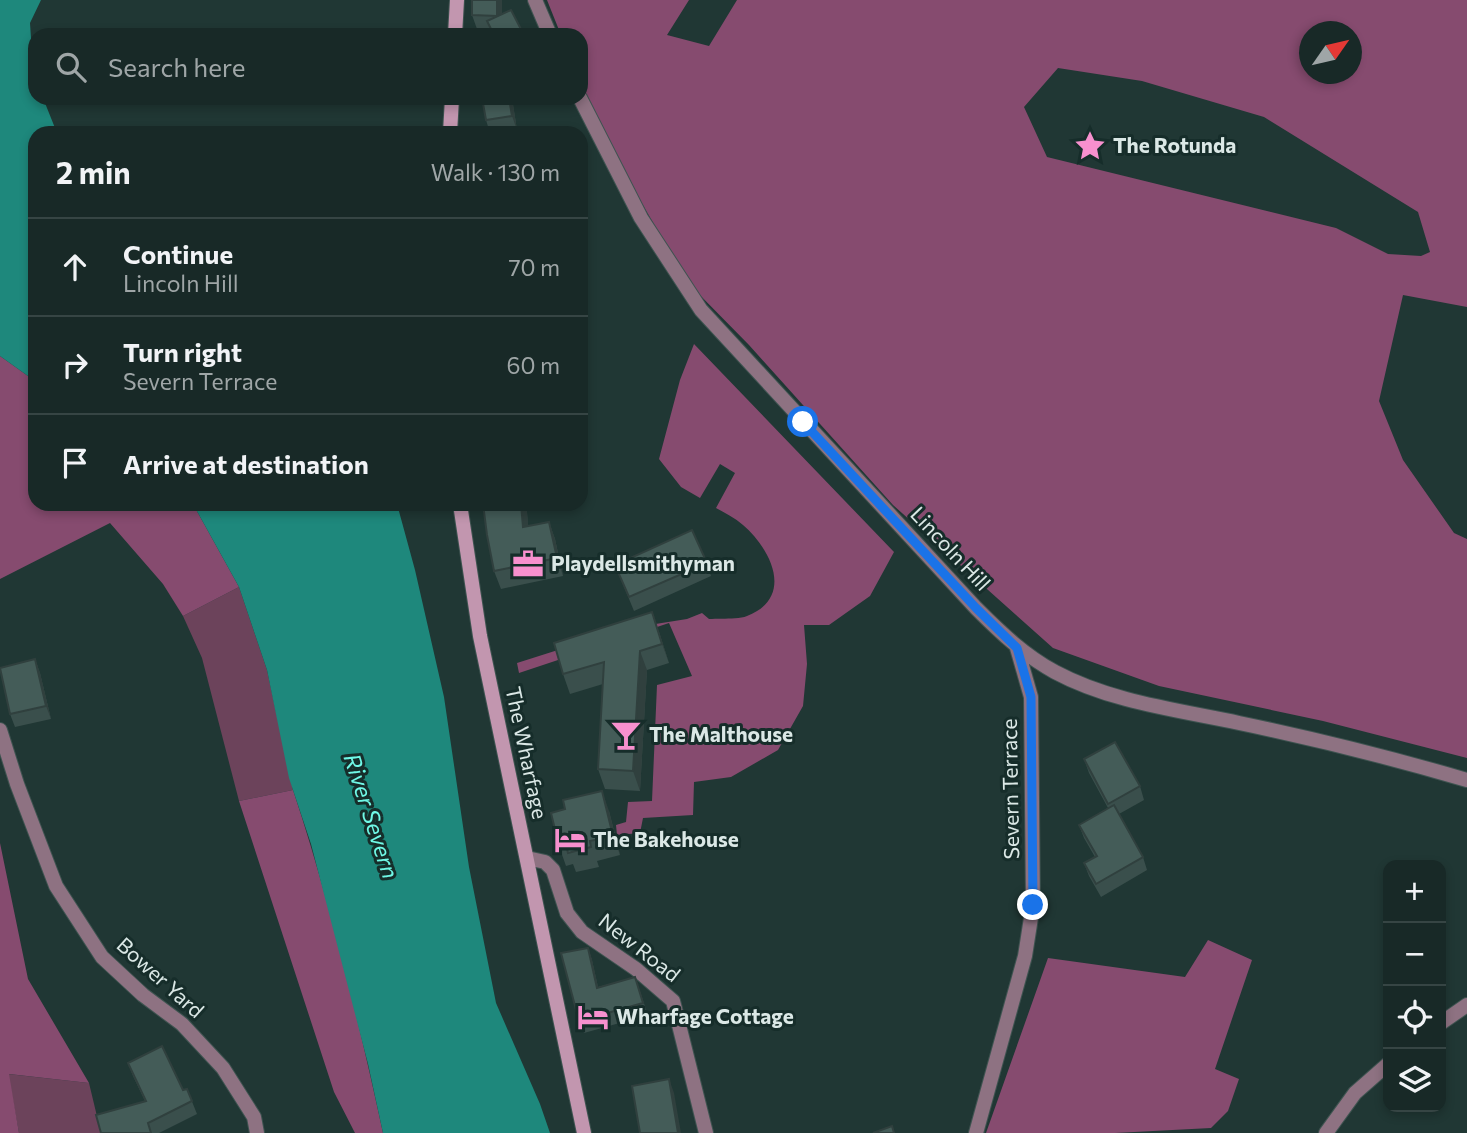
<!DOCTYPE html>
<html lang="en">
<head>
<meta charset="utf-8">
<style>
  :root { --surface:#182927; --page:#253533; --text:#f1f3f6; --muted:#9fa6a7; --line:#364544 }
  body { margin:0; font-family:Commissioner,sans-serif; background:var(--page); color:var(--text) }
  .controls { position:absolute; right:21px; bottom:21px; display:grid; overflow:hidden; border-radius:14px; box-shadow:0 4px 10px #0003 }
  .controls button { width:63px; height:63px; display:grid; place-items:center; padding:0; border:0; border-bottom:2px solid var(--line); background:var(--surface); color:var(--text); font:35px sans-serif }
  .compass { position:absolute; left:1299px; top:21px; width:63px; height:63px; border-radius:50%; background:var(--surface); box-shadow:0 4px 10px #0003; rotate:56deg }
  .stop { position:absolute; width:21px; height:21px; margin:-16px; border:5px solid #1a73e8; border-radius:50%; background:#fff }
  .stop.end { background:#1a73e8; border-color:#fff; box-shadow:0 2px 7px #0008 }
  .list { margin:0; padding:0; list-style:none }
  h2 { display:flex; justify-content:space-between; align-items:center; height:91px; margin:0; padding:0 28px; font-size:30px }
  h2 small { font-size:23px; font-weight:400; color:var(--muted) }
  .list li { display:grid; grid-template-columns:46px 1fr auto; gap:21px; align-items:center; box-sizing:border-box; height:98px; padding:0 28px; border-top:2px solid var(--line) }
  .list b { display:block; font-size:26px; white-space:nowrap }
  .list p { margin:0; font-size:23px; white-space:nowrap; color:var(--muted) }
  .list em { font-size:23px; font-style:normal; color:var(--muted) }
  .icon { flex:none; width:38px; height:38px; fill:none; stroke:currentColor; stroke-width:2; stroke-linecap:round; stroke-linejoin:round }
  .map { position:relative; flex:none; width:1467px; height:1133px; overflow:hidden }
  .search { position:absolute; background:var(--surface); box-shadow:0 4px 10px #0003; left:28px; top:28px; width:560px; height:77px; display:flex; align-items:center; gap:18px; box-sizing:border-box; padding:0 24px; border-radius:21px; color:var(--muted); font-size:26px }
  .panel { position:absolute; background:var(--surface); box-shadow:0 4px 10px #0003; left:28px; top:126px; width:560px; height:385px; border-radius:21px }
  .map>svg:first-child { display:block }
</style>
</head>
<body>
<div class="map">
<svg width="1467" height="1133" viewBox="0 0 1467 1133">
  <rect width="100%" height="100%" fill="#203734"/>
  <path fill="#6c435b" d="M239 587 267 670 293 790 239 801 202 658 183 616Z
    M8 1074 89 1083 101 1133H19Z"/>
  <path fill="#864b6f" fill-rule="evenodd" d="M547 0H689L667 35 709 46 737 0H1467V307L1403 295 1379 401 1403 460 1454 533 1467 539V758L1323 721 1159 686 1053 648 893 505 749 345 688 283 626 176 581 85V35H561ZM1310 32H1352V74H1310ZM1058 68 1142 81 1264 117 1418 212 1430 252 1421 256 1388 254 1336 228 1047 157 1024 107Z
    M694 344 894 552 870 596 829 625H804L807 664 803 706 778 750 731 777 694 782 693 815 643 818 640 833 617 835 616 825 626 822 628 802 652 801 657 685 692 676 669 623 519 673 517 663 624 629 687 619 702 613 709 619C720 618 737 620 747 616 795 597 771 549 743 525 735 518 725 513 716 508L735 473 720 464 700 498 681 487 659 459 680 380Z
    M0 356 35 381V504H193L239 587 183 616 163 584 110 523 0 579Z
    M293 790C330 902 358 1018 383 1133H355L334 1092 239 801Z
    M0 843 28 979 89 1083 9 1074 19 1133H0Z
    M1208 940 1252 960 1215 1069 1239 1079 1228 1111 1211 1128 1115 1133H986L1048 958 1185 977Z"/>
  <path fill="#1e887c" d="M0 0H41L30 23 35 98H43L57 133H35V381L0 356Z
    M193 504H397L415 570 444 697 469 867 496 1003 540 1104 550 1133H383L368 1064 311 844 289 778 267 670 239 587Z"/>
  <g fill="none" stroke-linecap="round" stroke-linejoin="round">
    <defs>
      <path id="street" d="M535 0 550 35
        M580 98 641 218 701 310 976 608C1001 633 1024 655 1055 672 1111 702 1178 710 1239 723 1316 739 1392 758 1467 780
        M0 730 17 784 56 886 102 957 143 995 182 1024 223 1068 254 1117 257 1133
        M527 858 545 862 553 870 567 913 582 932 636 969 673 1001 706 1133
        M1441 1023 1467 1005
        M976 1133 1025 956 1033 905 1031 697 1017 648
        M1326 1133 1355 1093 1388 1064"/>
      <path id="secondary" d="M455 35 457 0
        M450 133 452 98
        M460 504 480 636 584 1133"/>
    </defs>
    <use href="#street" stroke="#3e5350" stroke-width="16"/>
    <use href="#secondary" stroke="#3e5350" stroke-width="16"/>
    <use href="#street" stroke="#8e7282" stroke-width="14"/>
    <use href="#secondary" stroke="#c296af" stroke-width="14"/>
  </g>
  <path fill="#3a4f4c" d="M472 0H502V14L524 35H492L490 29H477L472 15Z
    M482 98H512L517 130 490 133 486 120Z
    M483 504H524L527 512 528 526 549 522 555 539 563 576 501 589 494 571Z
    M707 563 711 576 634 611 615 565Z
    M659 632 669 663 647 670 640 791 605 789 598 769 603 684 570 694 563 674Z
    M35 659 40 673 51 719 15 727 10 714Z
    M1084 759 1140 786 1144 800 1119 814 1143 857 1147 870 1101 897 1089 876 1084 863 1095 857 1084 838 1079 825 1108 808 1089 773Z
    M609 811 620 855 597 861 599 867 576 872 573 864 566 866 559 846Z
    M588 948 592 960 598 987 635 977 648 1015 584 1033 579 1021Z
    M128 1063 183 1090 187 1089 197 1114 159 1133H101L145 1101 133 1076Z"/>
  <path fill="#30403e" d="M497 0H502V29L497 16Z
    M509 98H512L517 130 512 116Z
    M521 504H524L527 512 530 545 523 527Z
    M549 522 555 539 563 576 557 558Z
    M652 612 659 632 669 663 662 644Z
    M640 651 647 670 640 791 633 771Z
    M35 659 40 673 51 719 46 706Z
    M602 791 609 811 620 855 613 836Z
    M588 948 592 960 601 1000 597 988Z
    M669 1079 674 1093 681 1133H678Z"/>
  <path fill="#445c58" stroke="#30403e" stroke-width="2" d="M472 0H497V16L472 15Z
    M511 10 524 35H494L487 21Z
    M482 98H509L512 116 486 120Z
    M483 504H521L523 527 549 522 557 558 494 571 487 535Z
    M692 530 707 563 629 597 615 565Z
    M652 612 662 644 640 651 633 771 598 769 604 662 563 674 554 643Z
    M35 659 46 706 10 714 0 668Z
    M1115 742 1140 786 1108 804 1084 759Z
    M602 791 613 836 590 841 591 847 568 853 566 844 559 846 551 813 565 809 563 800Z
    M1114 805 1143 857 1096 884 1084 863 1097 856 1079 825Z
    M588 948 597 988 635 977 643 1003 579 1021 561 953Z
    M162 1046 183 1090 187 1089 192 1101 148 1123 151 1133H101L96 1115 146 1101 128 1063Z
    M669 1079 678 1133H640L632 1086Z
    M892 1126 894 1133H873Z"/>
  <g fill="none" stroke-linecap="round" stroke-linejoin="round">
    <path stroke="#1a73e8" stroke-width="9" d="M803 422 976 608 1017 648 1031 697 1033 905"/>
  </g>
  <defs>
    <symbol id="sight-bare" viewBox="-9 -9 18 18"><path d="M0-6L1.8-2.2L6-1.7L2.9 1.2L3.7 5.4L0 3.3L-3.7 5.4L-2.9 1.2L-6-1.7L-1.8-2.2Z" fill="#f790ce" stroke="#162d2a" stroke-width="2.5" paint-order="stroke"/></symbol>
    <symbol id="office-bare" viewBox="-9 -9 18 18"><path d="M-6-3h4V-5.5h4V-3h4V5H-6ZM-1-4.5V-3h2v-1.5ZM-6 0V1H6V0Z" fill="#f790ce" stroke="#162d2a" stroke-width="2.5" paint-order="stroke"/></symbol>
    <symbol id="bar-bare" viewBox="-9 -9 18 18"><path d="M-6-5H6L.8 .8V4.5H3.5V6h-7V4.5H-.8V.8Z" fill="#f790ce" stroke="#162d2a" stroke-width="2.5" paint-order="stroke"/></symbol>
    <symbol id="hotel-bare" viewBox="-9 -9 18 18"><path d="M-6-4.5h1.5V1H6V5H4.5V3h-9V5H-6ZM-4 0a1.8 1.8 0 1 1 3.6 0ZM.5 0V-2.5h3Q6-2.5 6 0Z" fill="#f790ce" stroke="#162d2a" stroke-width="2.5" paint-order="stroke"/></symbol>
  </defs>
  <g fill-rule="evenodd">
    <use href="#sight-bare" x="1068" y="124" width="44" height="44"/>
    <use href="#office-bare" x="506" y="542" width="44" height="44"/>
    <use href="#bar-bare" x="604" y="713" width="44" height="44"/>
    <use href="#hotel-bare" x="548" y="818" width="44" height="44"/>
    <use href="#hotel-bare" x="571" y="995" width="44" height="44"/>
  </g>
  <g text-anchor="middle" stroke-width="6" stroke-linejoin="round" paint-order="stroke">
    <g font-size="21" font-weight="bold" fill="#dbe8e6" stroke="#162d2a" text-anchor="start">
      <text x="1113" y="153">The Rotunda</text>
      <text x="551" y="571">Playdellsmithyman</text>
      <text x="649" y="742">The Malthouse</text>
      <text x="593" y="847">The Bakehouse</text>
      <text x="616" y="1024">Wharfage Cottage</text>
    </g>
    <g font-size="21" fill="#dbe8e6" stroke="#162d2a">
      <text transform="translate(950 549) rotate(47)" y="7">Lincoln Hill</text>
      <text transform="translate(526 753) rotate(78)" y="7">The Wharfage</text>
      <text transform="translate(1011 789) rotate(-91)" y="7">Severn Terrace</text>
      <text transform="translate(639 948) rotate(38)" y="7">New Road</text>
      <text transform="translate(160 978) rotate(42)" y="7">Bower Yard</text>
    </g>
    <g font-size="23" font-style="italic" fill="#70f9e7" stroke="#162d2a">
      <text transform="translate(371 816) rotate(72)" y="8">River Severn</text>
    </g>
  </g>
</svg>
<div class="controls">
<button>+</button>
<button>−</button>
<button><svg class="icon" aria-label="locate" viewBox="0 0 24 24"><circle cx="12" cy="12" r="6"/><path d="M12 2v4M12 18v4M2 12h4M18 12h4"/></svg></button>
<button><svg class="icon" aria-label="layers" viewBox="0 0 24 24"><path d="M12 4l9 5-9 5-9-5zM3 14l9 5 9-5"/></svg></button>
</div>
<svg class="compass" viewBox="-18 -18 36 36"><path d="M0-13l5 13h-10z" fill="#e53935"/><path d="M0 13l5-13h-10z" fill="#9fa6a7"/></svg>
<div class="stop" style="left:803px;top:422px"></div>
<div class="stop end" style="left:1033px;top:905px"></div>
<div class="search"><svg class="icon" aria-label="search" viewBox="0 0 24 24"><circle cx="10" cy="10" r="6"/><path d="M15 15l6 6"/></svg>Search here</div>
<section class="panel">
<h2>2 min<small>Walk · 130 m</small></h2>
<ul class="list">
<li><svg class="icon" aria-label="ahead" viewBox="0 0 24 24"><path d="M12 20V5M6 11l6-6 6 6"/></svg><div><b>Continue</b><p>Lincoln Hill</p></div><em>70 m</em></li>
<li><svg class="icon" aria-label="right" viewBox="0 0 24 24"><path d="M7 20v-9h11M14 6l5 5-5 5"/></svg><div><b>Turn right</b><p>Severn Terrace</p></div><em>60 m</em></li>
<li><svg class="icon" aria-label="arrive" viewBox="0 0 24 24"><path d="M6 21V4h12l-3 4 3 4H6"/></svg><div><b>Arrive at destination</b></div></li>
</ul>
</section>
</div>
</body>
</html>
